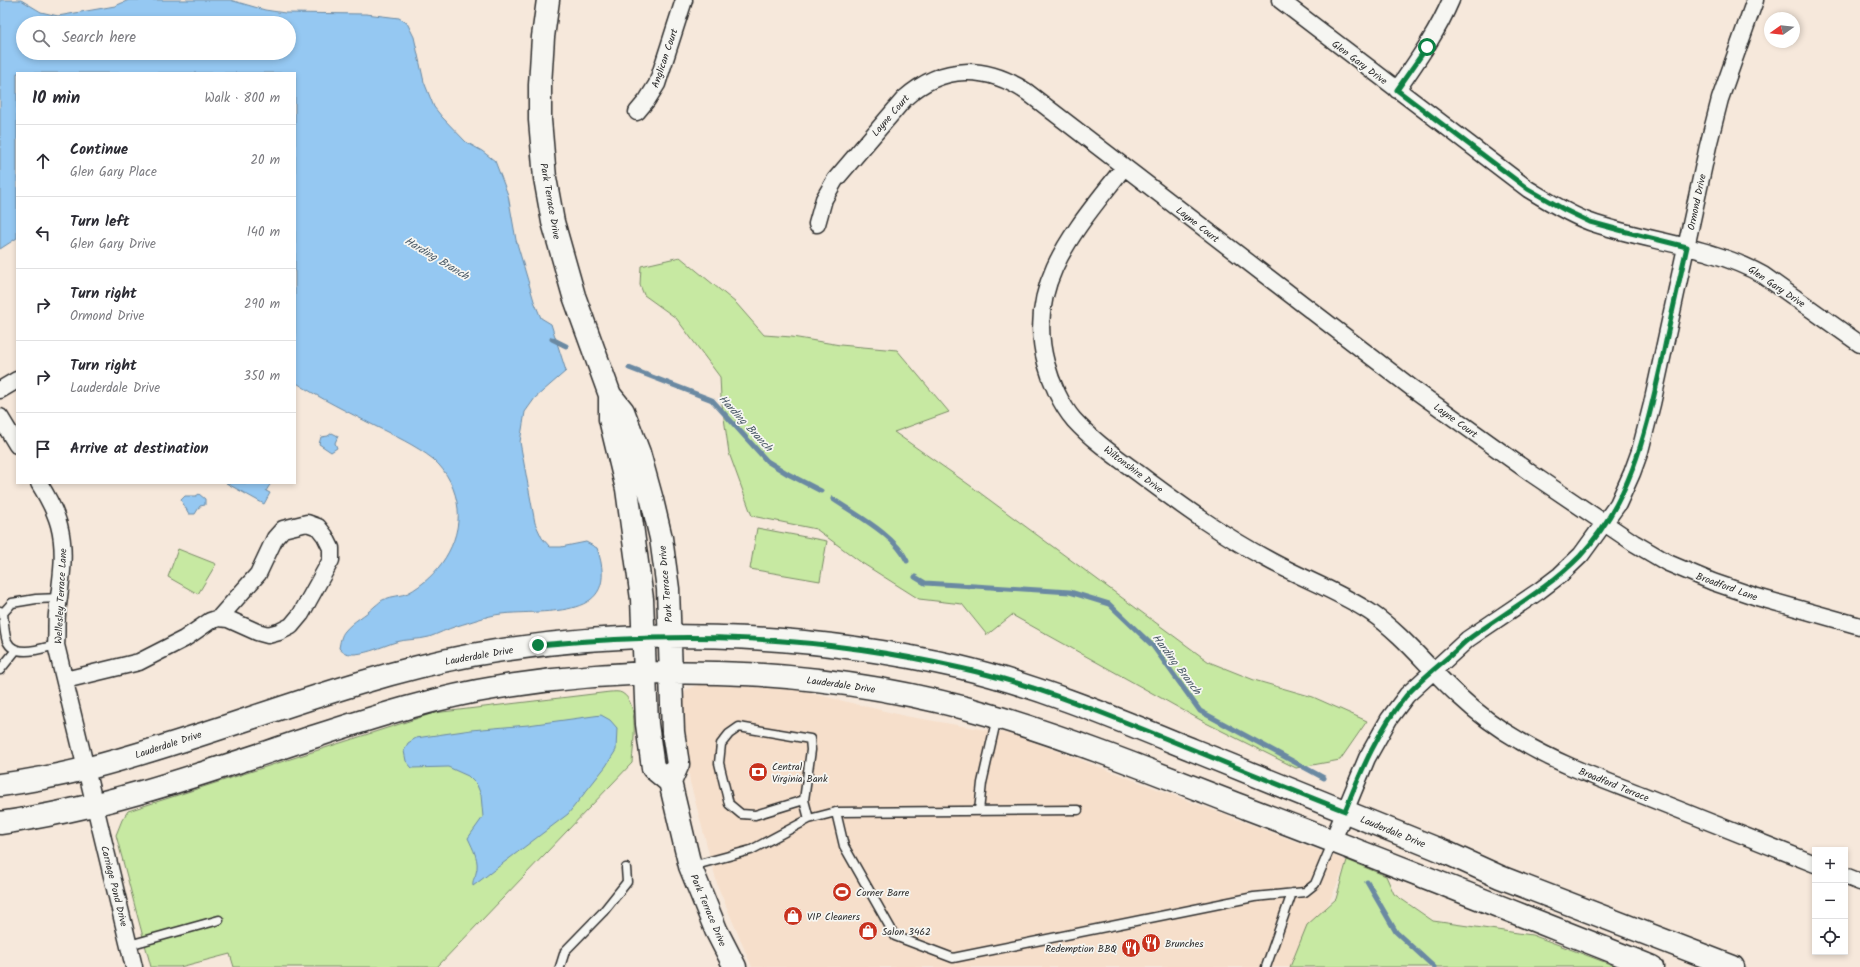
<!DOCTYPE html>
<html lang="en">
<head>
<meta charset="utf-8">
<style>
  :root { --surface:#fff; --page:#f7f7f7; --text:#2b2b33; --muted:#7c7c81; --line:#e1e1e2 }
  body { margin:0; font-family:Kalam,sans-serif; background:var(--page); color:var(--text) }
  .controls { position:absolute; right:12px; bottom:12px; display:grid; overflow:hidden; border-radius:0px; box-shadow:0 2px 6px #0003 }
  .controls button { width:36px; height:36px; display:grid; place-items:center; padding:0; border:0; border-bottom:1px solid var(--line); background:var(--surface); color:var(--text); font:20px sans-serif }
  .compass { position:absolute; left:1764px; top:12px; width:36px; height:36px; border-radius:50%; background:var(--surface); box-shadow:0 2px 6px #0003; rotate:255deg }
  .stop { position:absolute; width:12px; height:12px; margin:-9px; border:3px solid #0b8043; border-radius:50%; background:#fff }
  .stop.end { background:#0b8043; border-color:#fff; box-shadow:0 1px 4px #0008 }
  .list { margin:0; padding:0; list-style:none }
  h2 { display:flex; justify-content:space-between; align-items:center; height:52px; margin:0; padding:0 16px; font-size:17px }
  h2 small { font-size:13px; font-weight:400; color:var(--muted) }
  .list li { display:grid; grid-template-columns:26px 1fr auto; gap:12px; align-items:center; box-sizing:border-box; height:72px; padding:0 16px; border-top:1px solid var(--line) }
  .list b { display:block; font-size:15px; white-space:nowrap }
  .list p { margin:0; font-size:13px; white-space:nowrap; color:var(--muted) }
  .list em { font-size:13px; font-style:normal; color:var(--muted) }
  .icon { flex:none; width:22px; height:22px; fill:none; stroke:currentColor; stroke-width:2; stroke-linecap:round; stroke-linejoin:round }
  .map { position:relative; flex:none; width:1860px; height:967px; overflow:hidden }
  .search { position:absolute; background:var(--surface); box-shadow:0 2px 6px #0003; left:16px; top:16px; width:280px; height:44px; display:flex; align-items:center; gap:10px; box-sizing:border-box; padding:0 14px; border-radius:22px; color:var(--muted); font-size:15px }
  .panel { position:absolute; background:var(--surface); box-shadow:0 2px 6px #0003; left:16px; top:72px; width:280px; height:412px; border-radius:0px }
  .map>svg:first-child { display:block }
</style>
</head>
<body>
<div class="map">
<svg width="1860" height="967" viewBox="0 0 1860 967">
  <rect width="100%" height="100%" fill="#f6e8db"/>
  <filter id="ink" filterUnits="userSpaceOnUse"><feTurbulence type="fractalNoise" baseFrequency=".025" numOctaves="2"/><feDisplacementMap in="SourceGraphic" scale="8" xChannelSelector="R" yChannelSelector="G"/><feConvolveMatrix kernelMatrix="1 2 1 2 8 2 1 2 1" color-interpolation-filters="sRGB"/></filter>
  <g filter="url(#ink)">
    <path fill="#f6dfcb" d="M702 684 798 690 905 716 1015 735 1347 861 1301 967H752L718 887 690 782 681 709 685 690Z"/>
    <path fill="#c7e9a2" stroke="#798a66" d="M680 257 736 303 764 335 792 337 840 345 897 350 949 412 894 432 968 484 1209 662 1254 680 1313 697 1367 721 1340 760 1296 768 1206 723 1012 615 987 635 962 604 919 599 862 563 816 529 752 516 729 453 721 397 720 377 676 318 644 295 640 285 641 266Z
      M757 528 827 541 820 581 750 569Z
      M178 549 216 564 198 594 168 577Z
      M610 692C613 692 619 691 622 693 640 703 633 746 632 763L437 967H234L230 954 180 967H151L116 835 122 820 128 811 434 713Z
      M1347 860 1386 876 1394 894 1433 921 1532 935 1618 967H1290L1307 925 1336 899Z"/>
    <path fill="#95c8f2" stroke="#6b89a2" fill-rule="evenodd" d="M0 0H21L41 12 58 16 115 6 129 0H230L265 10 285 13 366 14 399 18 407 23 414 37 424 82 434 107 442 117 466 142 482 151 495 161 508 195 516 240 534 301 541 318 551 324 566 371 535 398 525 412 520 442 535 523 542 538 550 547H561L586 542 597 548C623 622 546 609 501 614 486 616 471 622 457 626 447 629 438 634 429 637 418 640 406 639 396 642 383 646 369 653 355 654 349 654 343 654 339 648 340 643 341 635 345 631 353 621 366 615 375 606 378 604 381 600 385 599 392 596 401 596 408 593 438 577 461 543 458 509 456 490 447 471 433 459 415 445 395 436 375 426 348 412 321 399 295 382V73H17V238L0 249ZM23 23H289V53H23Z
      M332 433 338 436 335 443 337 448 331 452 319 444 321 437 328 436Z
      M226 483H271L266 491 270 493 264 504Z
      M199 494 205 499V505L200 506 195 514H189L181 500 185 496H196Z
      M601 715 610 720 617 728 616 750 606 766 568 814 473 886C472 880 475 878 476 873 480 861 473 849 468 838L483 817 481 795 477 785 468 776 448 767 412 768 406 761 404 751 408 743 416 738 471 730 528 725Z"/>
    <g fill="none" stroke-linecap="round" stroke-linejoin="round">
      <path stroke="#6b89a2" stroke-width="5" d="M552 339 566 346
        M629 368 712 400 767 461 788 474 821 491
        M833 499C856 515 895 535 907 561
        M915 577 925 583 1070 592 1109 604 1153 646 1200 711 1324 778
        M1367 882 1396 932 1434 967"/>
      <defs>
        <path id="lane" d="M0 611 3 613C4 621 4 633 7 641 15 659 43 648 56 645
          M3 613 12 603 36 599 60 598
          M0 670 16 650
          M804 800 755 815 741 814 729 804 719 763 721 744 729 734 739 727 810 739 811 750 804 800 809 819
          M979 811 982 783 997 717
          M836 812 844 846 895 936 953 958 1254 897 1305 892 1315 884 1333 841
          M692 866 751 850 809 819 836 812 1078 810
          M129 945 219 920
          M560 967 565 951 603 912 627 882 626 868
          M1266 967 1292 893"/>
        <path id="street" d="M1280 0 1528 189C1548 201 1568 214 1590 222 1647 242 1709 245 1763 275L1860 344
          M1397 90C1417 61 1437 33 1451 0
          M637 112 647 100 657 84 684 0
          M1124 167C1079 226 1024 282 1046 363 1051 382 1061 405 1074 420 1095 443 1121 460 1146 479 1185 508 1224 536 1267 559 1301 578 1338 591 1370 612 1404 635 1429 669 1459 696 1477 713 1499 729 1520 741 1558 764 1601 779 1642 795 1700 818 1757 841 1815 864
          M817 224 824 199 835 180 905 98C943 64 986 65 1027 92L1412 388 1532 474 1634 543 1668 563 1713 582 1757 597 1860 626
          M0 390 17 380
          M0 417 17 445
          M39 483C47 496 55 510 59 525 67 555 60 584 57 614 56 624 57 635 56 645L134 967
          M65 680 139 662 184 639 210 621 219 618 228 619 257 632 268 635 279 632 291 626 301 614 331 560V548L325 536 318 527 307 523 283 529 275 538 258 574 219 618
          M1333 840 1367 758 1389 719 1407 695 1468 639 1539 591 1560 575 1581 555 1618 504 1632 473 1640 451 1652 404 1708 146 1720 99 1755 0
          M1845 876 1860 882"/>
        <path id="secondary" d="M548 0 543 37 540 85V120L545 178 553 222 574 296 610 395 623 411 639 453 652 500 661 538 668 589 673 732 678 764 670 782 690 866 716 930 735 967
          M610 395V419L627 489 642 599 647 724 653 768 670 782
          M0 785C30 781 60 775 89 768 218 735 340 680 472 655 632 626 800 631 959 667 1039 686 1117 719 1193 750 1277 784 1361 818 1445 852L1500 877 1733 967
          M0 823C109 808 212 770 316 736 377 716 437 697 500 687 665 661 837 669 997 717 1083 743 1166 777 1249 809 1384 860 1518 914 1652 967"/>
      </defs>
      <use href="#lane" stroke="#2b2b2b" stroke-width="11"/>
      <use href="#street" stroke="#2b2b2b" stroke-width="19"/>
      <use href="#secondary" stroke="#2b2b2b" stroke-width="25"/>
      <use href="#lane" stroke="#f6f6f2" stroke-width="8"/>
      <use href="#street" stroke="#f6f6f2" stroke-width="16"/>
      <use href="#secondary" stroke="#f6f6f2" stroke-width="22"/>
    </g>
  </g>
  <g fill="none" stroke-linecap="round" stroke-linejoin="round" filter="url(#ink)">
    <path stroke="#0b8043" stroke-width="5" d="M538 645C683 631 817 635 960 668 1029 683 1096 710 1162 737 1223 762 1284 787 1345 811 1361 771 1378 730 1406 696 1419 681 1436 668 1452 654 1458 649 1463 643 1470 638 1507 611 1548 589 1580 556 1631 501 1645 435 1661 365 1669 325 1678 286 1687 247L1623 231 1590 222 1565 210 1528 189 1397 90 1427 47"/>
  </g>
  <defs>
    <symbol id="bank-disc" viewBox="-11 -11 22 22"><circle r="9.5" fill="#c8321e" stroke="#f6f6f2"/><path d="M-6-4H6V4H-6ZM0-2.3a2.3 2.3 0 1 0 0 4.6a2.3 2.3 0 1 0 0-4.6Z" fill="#fff"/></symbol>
    <symbol id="stadium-disc" viewBox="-11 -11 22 22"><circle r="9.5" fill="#c8321e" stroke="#f6f6f2"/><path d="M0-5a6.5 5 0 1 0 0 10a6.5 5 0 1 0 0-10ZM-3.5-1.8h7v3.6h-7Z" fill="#fff"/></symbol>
    <symbol id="shop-disc" viewBox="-11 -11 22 22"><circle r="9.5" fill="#c8321e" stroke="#f6f6f2"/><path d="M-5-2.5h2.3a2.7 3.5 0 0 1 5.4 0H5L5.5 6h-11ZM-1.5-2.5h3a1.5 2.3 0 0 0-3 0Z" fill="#fff"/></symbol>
    <symbol id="restaurant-disc" viewBox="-11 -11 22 22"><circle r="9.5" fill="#c8321e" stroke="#f6f6f2"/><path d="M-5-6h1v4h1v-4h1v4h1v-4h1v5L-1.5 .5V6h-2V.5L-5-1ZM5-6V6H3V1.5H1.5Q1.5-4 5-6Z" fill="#fff"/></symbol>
  </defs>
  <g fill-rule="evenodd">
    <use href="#bank-disc" x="747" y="761" width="22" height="22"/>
    <use href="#stadium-disc" x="831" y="881" width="22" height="22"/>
    <use href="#shop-disc" x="782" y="905" width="22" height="22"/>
    <use href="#shop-disc" x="857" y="920" width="22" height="22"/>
    <use href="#restaurant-disc" x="1140" y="932" width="22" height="22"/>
    <use href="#restaurant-disc" x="1120" y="937" width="22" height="22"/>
  </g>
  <g text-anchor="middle" stroke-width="3.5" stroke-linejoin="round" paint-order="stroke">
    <g font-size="10" fill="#2b2b2b" stroke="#f6f6f2">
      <text transform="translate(664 58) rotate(-71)" y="4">Anglican Court</text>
      <text transform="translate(1360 62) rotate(37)" y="4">Glen Gary Drive</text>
      <text transform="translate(890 115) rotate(-49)" y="4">Layne Court</text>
      <text transform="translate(551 201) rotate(80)" y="4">Park Terrace Drive</text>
      <text transform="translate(1696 202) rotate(-78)" y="4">Ormond Drive</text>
      <text transform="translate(1198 224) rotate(38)" y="4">Layne Court</text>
      <text transform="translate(1777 286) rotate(34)" y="4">Glen Gary Drive</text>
      <text transform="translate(1456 420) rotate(36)" y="4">Layne Court</text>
      <text transform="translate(1134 469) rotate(37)" y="4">Wiltonshire Drive</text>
      <text transform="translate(665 584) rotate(-95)" y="4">Park Terrace Drive</text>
      <text transform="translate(1727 586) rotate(20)" y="4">Broadford Lane</text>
      <text transform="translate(60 596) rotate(-87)" y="4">Wellesley Terrace Lane</text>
      <text transform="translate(479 655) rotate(-10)" y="4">Lauderdale Drive</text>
      <text transform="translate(841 684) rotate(8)" y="4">Lauderdale Drive</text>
      <text transform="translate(168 744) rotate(-18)" y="4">Lauderdale Drive</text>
      <text transform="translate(1614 784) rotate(22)" y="4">Broadford Terrace</text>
      <text transform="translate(1393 831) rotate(22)" y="4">Lauderdale Drive</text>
      <text transform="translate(115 886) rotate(76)" y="4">Carriage Pond Drive</text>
      <text transform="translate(709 910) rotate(67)" y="4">Park Terrace Drive</text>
    </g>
    <g font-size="10" fill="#2b2b2b" stroke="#f6f6f2" text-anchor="start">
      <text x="772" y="770">Central<tspan x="772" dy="12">Virginia Bank</tspan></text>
      <text x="856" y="896">Corner Barre</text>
      <text x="807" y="920">VIP Cleaners</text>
      <text x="882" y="935">Salon 3462</text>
      <text x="1165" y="947">Brunches</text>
      <text x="1117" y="952" text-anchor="end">Redemption BBQ</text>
    </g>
    <g font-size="11" font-style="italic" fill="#4b5a67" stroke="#f6f6f2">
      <text transform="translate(437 258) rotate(31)" y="4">Harding Branch</text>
      <text transform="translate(746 423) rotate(47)" y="4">Harding Branch</text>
      <text transform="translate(1177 664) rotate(53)" y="4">Harding Branch</text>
    </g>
  </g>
</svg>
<div class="controls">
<button>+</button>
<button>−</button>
<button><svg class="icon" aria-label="locate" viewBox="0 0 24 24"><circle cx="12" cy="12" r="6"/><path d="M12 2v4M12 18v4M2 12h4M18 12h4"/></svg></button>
</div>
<svg class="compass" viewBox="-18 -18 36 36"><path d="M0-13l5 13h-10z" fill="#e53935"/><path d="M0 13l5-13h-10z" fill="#7c7c81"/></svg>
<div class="stop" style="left:1427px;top:47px"></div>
<div class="stop end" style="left:538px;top:645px"></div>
<div class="search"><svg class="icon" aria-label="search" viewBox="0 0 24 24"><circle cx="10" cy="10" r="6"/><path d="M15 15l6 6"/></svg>Search here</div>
<section class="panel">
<h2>10 min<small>Walk · 800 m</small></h2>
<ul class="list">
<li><svg class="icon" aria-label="ahead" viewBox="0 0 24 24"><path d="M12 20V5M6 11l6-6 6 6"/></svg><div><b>Continue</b><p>Glen Gary Place</p></div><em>20 m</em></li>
<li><svg class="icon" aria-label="left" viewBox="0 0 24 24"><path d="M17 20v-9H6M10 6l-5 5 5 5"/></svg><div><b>Turn left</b><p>Glen Gary Drive</p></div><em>140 m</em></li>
<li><svg class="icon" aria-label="right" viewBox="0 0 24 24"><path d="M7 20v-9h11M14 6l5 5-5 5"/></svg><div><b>Turn right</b><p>Ormond Drive</p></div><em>290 m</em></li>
<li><svg class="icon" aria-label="right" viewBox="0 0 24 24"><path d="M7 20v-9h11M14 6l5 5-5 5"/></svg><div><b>Turn right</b><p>Lauderdale Drive</p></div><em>350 m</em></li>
<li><svg class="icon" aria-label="arrive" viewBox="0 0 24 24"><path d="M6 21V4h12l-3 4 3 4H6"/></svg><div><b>Arrive at destination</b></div></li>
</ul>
</section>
</div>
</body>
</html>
